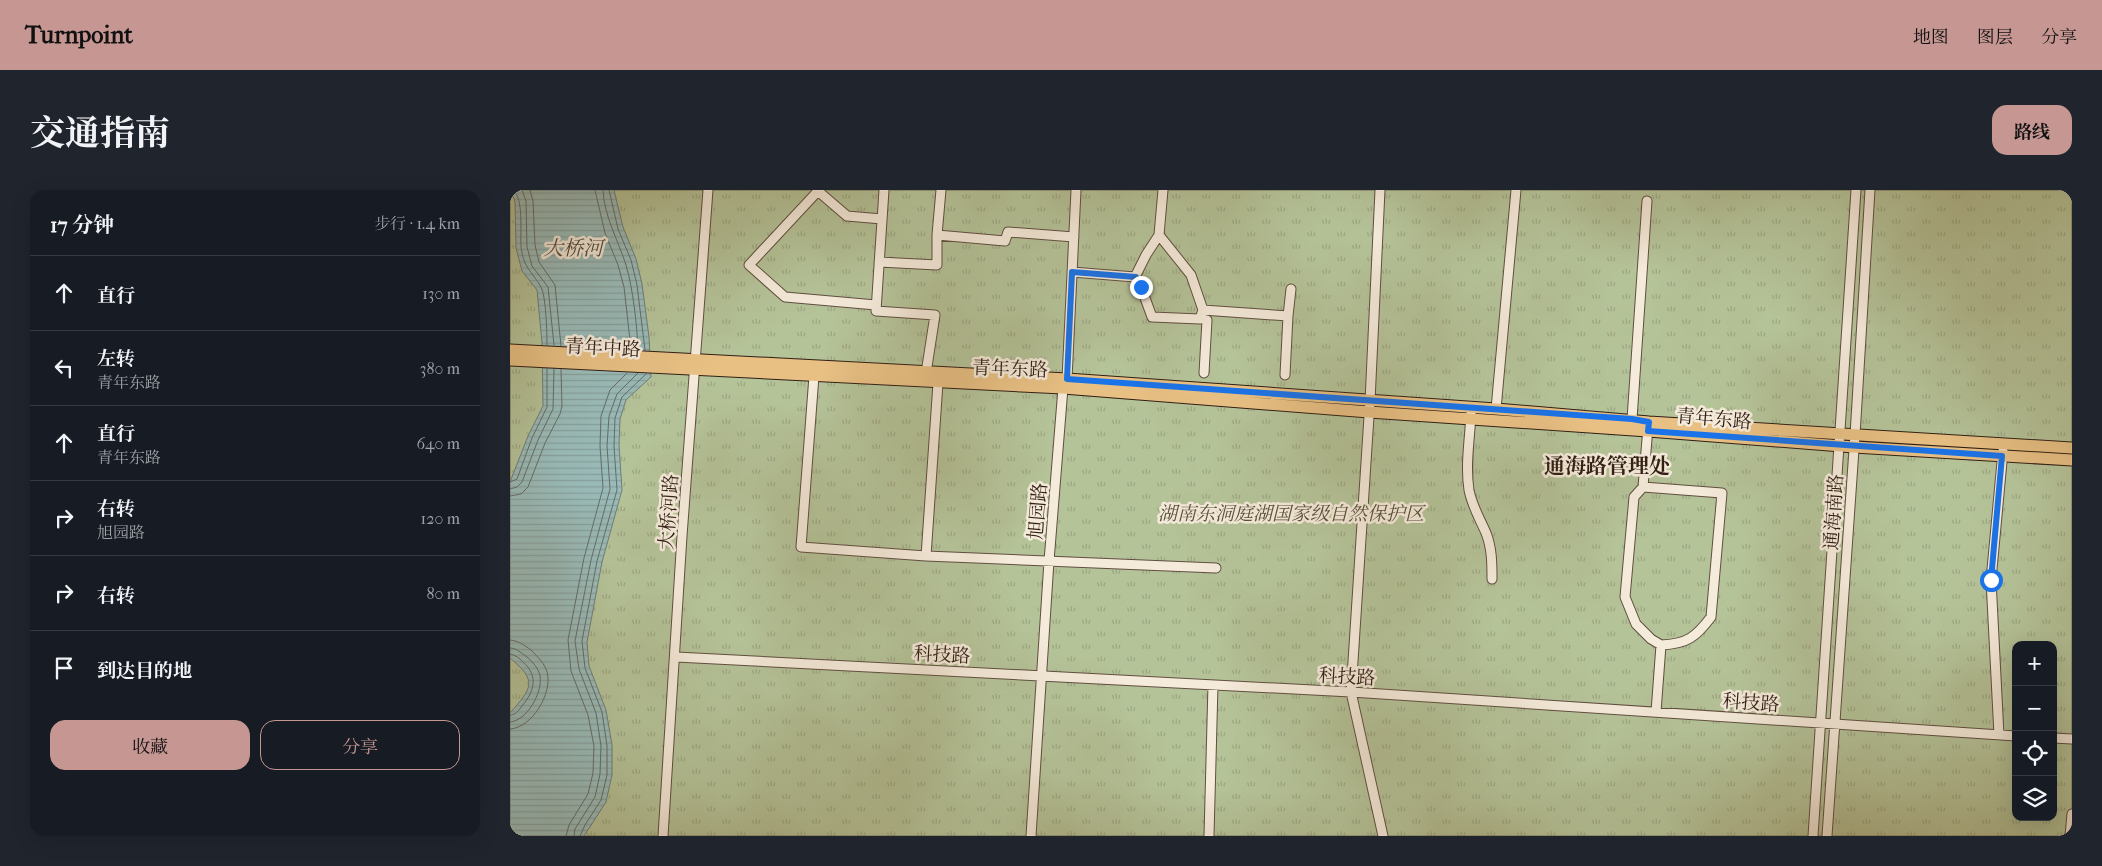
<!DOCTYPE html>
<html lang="zh">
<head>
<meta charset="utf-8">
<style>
  :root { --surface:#171b24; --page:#20242c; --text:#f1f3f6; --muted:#9ea1a6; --line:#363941; --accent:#c59692 }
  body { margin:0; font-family:"IM FELL French Canon","Noto Serif SC",serif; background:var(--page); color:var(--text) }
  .controls { position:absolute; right:15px; bottom:15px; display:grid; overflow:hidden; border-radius:10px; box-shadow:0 5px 20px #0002 }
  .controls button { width:45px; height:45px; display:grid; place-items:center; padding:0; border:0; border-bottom:1px solid var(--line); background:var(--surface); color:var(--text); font:25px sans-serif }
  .stop { position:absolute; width:15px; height:15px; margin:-11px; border:4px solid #1a73e8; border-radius:50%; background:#fff }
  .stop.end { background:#1a73e8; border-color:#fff; box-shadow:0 1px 5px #0008 }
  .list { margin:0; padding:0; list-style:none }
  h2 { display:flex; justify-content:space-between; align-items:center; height:65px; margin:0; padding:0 20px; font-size:21px }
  h2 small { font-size:16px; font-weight:400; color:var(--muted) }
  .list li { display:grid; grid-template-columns:32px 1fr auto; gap:15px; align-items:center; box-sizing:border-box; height:75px; padding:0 20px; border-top:1px solid var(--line) }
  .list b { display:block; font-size:19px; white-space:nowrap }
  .list p { margin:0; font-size:16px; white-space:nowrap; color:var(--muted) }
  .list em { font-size:16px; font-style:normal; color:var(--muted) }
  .actions { display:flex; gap:10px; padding:15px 20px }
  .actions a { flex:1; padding:11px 0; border:1px solid var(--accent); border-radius:15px; text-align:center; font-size:18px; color:var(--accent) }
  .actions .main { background:var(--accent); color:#111 }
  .icon { flex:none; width:28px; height:28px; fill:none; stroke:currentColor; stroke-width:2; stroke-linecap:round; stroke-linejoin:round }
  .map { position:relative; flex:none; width:1562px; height:646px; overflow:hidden; border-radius:15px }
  header { display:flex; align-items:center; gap:30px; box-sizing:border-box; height:70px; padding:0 25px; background:var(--accent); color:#111 }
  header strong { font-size:24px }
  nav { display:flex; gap:28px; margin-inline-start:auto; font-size:18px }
  .intro { display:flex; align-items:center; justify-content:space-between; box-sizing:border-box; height:120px; padding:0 30px }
  h1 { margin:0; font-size:35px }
  .button { padding:12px 22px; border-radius:15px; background:var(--accent); color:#111; font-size:18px; font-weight:700 }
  main { display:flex; gap:30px; padding:0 30px }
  aside { flex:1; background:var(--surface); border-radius:15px; box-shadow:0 5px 20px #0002 }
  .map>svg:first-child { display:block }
</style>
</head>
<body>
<header>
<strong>Turnpoint</strong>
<nav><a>地图</a><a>图层</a><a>分享</a></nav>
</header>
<div class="intro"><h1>交通指南</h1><a class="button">路线</a></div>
<main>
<aside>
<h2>17 分钟<small>步行 · 1.4 km</small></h2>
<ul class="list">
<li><svg class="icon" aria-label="ahead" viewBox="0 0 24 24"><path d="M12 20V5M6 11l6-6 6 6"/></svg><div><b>直行</b></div><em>130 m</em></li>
<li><svg class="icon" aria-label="left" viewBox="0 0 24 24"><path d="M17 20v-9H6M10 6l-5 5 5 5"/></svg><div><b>左转</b><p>青年东路</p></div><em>380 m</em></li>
<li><svg class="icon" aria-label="ahead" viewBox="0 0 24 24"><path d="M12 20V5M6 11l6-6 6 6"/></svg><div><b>直行</b><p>青年东路</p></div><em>640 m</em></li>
<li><svg class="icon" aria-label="right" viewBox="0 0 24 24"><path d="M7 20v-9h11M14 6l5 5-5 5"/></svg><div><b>右转</b><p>旭园路</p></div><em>120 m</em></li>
<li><svg class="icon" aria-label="right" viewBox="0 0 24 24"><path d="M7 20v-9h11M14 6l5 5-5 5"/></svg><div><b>右转</b></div><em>80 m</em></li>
<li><svg class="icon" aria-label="arrive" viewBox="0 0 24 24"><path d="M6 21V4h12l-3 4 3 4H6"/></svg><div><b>到达目的地</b></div></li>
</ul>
<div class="actions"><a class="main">收藏</a><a>分享</a></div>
</aside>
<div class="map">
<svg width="1562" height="646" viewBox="0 0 1562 646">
  <defs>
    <pattern id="park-tufts" width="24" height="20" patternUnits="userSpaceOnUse" patternTransform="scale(1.25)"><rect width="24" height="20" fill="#b5c399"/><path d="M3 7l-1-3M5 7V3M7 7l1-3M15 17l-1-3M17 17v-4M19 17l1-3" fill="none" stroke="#9ca783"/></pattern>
    <pattern id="water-rules" width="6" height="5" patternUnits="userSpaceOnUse" patternTransform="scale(1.25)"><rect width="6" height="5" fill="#9abcba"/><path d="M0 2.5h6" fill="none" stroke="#85a19f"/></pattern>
  </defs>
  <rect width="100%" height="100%" fill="#efe0c8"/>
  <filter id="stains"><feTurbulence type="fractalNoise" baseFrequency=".004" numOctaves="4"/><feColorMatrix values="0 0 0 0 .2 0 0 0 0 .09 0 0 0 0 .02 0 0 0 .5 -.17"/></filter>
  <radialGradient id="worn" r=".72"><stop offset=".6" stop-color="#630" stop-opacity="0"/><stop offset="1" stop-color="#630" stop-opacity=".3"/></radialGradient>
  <path fill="url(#park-tufts)" stroke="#727056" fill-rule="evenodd" d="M0 0H1562V646H0ZM1506 455H1543V627H1506Z"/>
  <path fill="url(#water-rules)" stroke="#707d78" d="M1 0H104L113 37 126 69 132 94 139 147 141 187 116 210 110 229 109 256 112 300 92 372 77 452 79 476 96 520 102 555V585L96 612 74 646H0V523C22 498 28 491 0 468V292L18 246 33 216 32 153 27 100 12 81 6 58 5 12Z"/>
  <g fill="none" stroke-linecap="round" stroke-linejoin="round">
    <path stroke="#656d67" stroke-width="1" d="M3 0C14 7 10 43 11 56 13 78 22 81 31 97 36 106 37 143 37 155
      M12 0 16 11 17 57 22 76 38 97 44 155
      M20 0 23 11 25 55 29 72 45 95 51 156
      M85 0 95 43 108 75 114 97 121 159
      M93 0C94 26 108 50 116 75 123 99 127 134 128 160
      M99 0 108 39 121 70 127 95 135 160
      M0 292 7 289 22 248 37 217V179
      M0 299 7 297 12 292 28 250 43 219 44 179
      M0 306 11 304 18 297 35 253 50 224 52 216 51 179
      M0 450C9 451 14 455 21 460 27 466 35 474 37 482 43 503 22 538 0 539
      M0 458C7 458 11 463 17 467 22 471 29 479 30 486 33 502 17 531 0 532
      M0 464C6 465 9 468 13 472 29 486 24 502 12 516 8 521 6 525 0 525
      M56 646 59 635 78 604 83 583 84 556 78 525 61 481 58 450 74 368 93 298 90 256 91 226 100 200 117 183
      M64 646 65 639 85 607 90 584 91 556 86 523 69 479 65 451 81 370 100 299 97 256 99 226 107 204 128 183
      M70 646 75 635 91 610 97 585V556L92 522 75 478 72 451 87 371 107 300 104 256 105 228 112 207 136 184"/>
    <defs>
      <path id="minor" d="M374 0 366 121 425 125 416 183
        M431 0 427 45 495 51 498 42 564 47
        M870 0 860 211 841 502 873 646
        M369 72 427 75V45
        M562 82 625 87 636 65 649 45 653 0
        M625 87 631 97 642 127 690 129 693 120 681 85 649 45
        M366 115 275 107 239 75 308 1 337 26 372 29
        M693 120 778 126 775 185
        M778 126 781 99
        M694 183 697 130
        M304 186 291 357 416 366 706 378
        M986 219 1006 0
        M961 223C960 248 955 275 959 300 962 316 970 329 976 343 982 358 982 374 982 389
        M1122 229 1137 11
        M1138 237 1133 297 1124 307 1115 407 1126 434 1141 449 1151 455 1146 522
        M1133 297 1212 303 1201 427C1186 447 1177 454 1151 455
        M416 366 428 193
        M166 467 841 502 1506 546
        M1489 545 1481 390 1493 261
        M1543 548 1562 549
        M153 646 172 346 198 0
        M521 646 539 371 553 198 557 189 566 0
        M699 646 703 495
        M1303 646 1346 0
        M1317 646 1345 245 1360 0
        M1560 646 1562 624"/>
      <path id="major" d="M0 160 557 189 986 219 1139 232 1562 258
        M0 170 553 198 859 222 1138 241 1344 257 1562 270"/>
    </defs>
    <use href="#minor" stroke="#604e41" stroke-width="11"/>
    <use href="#major" stroke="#301e14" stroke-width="13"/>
    <use href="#minor" stroke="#f5ebdb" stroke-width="9"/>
    <use href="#major" stroke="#e8c084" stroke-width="11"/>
  </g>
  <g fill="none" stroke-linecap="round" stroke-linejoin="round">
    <path stroke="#1a73e8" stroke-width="6" d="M631 97 626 87 562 82 557 189 1122 229 1139 232 1138 241 1492 266 1481 390"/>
  </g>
  <g text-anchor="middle" stroke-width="5" stroke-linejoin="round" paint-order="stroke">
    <g font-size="19" fill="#301e14" stroke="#f5ebdb">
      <text transform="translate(93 157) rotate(3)" y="7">青年中路</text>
      <text transform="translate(500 178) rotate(2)" y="7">青年东路</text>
      <text transform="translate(1204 228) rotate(5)" y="7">青年东路</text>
      <text transform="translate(527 321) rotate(-85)" y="7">旭园路</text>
      <text transform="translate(158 322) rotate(-86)" y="7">大桥河路</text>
      <text transform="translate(1323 322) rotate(-86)" y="7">通海南路</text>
      <text transform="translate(432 464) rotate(3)" y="7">科技路</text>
      <text transform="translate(837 486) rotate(3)" y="7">科技路</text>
      <text transform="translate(1241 512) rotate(4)" y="7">科技路</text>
    </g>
    <g font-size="19" font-style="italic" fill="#58503c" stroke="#f5ebdb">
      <text x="781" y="330">湖南东洞庭湖国家级自然保护区</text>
    </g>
    <g font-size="20" font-style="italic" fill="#504d46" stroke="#f5ebdb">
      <text x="63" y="65">大桥河</text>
    </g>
    <g font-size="21" font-weight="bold" fill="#301e14" stroke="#f5ebdb">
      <text x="1097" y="283">通海路管理处</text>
    </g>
  </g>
  <rect width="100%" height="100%" filter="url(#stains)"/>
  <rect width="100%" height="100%" fill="url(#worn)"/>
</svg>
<div class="controls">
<button>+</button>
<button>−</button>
<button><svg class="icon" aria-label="locate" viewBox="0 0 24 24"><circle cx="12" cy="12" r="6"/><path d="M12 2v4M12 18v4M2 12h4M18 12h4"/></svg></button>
<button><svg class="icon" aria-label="layers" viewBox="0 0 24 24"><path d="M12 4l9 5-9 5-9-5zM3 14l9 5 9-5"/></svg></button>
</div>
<div class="stop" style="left:1481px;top:390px"></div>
<div class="stop end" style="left:631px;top:97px"></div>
</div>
</main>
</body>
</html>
